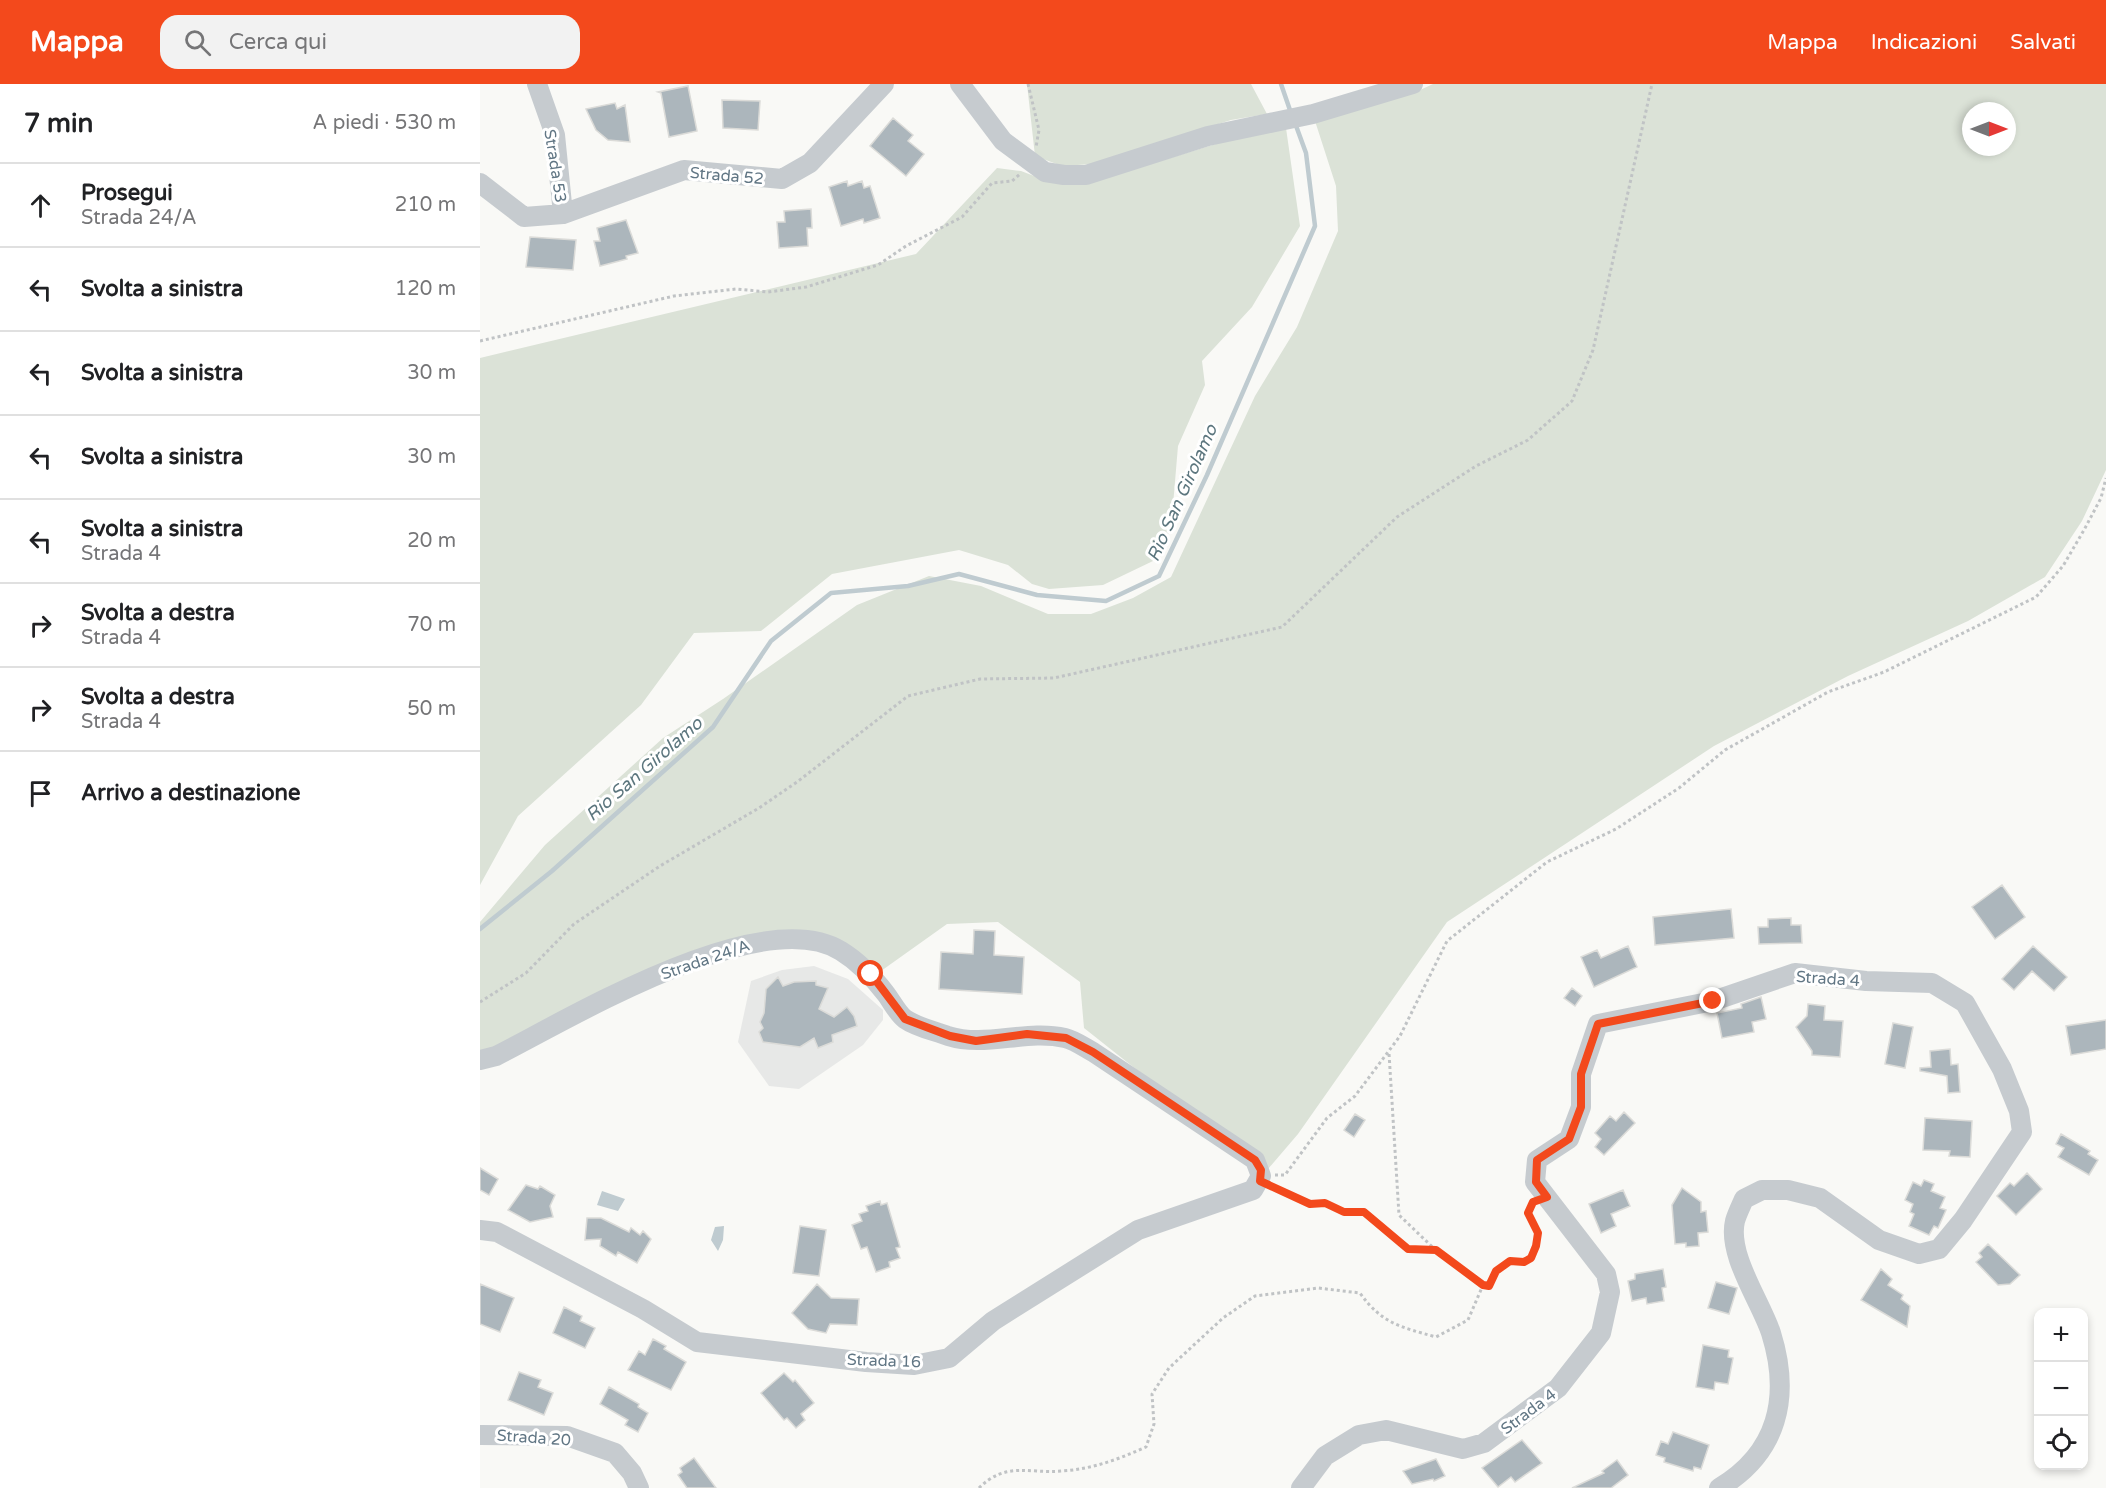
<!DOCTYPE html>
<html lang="it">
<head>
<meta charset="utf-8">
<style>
  :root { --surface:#fff; --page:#f2f2f2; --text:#202124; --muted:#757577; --line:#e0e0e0; --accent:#f3491c }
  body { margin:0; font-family:"Varela Round",sans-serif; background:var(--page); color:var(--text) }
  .controls { position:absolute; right:18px; bottom:18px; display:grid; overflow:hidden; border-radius:12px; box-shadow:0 3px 9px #0003 }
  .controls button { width:54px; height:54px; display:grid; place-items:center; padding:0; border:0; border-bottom:2px solid var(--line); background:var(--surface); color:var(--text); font:30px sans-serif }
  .compass { position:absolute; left:1482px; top:18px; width:54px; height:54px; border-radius:50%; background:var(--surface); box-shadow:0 3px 9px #0003; rotate:90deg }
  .stop { position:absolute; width:18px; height:18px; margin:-14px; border:4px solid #f3491c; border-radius:50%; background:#fff }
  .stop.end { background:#f3491c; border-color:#fff; box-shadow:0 2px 6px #0008 }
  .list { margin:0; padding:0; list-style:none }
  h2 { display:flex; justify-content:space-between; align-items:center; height:78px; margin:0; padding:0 24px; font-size:26px }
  h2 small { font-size:20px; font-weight:400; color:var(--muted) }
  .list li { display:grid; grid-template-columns:39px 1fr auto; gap:18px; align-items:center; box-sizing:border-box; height:84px; padding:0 24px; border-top:2px solid var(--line) }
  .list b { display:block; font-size:22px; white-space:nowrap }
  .list p { margin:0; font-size:20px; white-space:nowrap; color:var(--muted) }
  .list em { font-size:20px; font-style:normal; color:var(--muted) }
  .icon { flex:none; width:33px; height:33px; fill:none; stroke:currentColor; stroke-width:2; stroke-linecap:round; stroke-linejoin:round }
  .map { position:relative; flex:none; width:1626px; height:1404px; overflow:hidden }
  header { display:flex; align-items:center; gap:36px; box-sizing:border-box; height:84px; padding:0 30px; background:var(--accent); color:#fff }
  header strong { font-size:28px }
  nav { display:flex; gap:33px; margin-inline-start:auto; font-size:21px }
  .search { width:420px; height:54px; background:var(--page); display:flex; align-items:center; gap:15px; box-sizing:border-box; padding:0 21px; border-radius:18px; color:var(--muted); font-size:22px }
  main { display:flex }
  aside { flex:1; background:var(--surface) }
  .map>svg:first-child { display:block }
</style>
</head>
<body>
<header>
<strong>Mappa</strong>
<div class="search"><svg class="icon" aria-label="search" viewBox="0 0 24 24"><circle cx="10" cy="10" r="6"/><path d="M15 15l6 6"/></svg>Cerca qui</div>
<nav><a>Mappa</a><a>Indicazioni</a><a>Salvati</a></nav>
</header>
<main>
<aside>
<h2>7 min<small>A piedi · 530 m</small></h2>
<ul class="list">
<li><svg class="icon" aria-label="ahead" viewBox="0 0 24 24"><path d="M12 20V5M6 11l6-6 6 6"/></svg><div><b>Prosegui</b><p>Strada 24/A</p></div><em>210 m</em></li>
<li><svg class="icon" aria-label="left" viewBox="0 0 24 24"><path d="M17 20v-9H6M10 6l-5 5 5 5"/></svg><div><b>Svolta a sinistra</b></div><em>120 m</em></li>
<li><svg class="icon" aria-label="left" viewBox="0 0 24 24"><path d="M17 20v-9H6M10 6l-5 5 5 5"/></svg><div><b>Svolta a sinistra</b></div><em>30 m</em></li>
<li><svg class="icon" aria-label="left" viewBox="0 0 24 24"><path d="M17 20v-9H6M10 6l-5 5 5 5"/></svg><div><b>Svolta a sinistra</b></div><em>30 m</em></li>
<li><svg class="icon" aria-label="left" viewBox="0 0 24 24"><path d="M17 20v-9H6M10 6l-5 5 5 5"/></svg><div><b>Svolta a sinistra</b><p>Strada 4</p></div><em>20 m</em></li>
<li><svg class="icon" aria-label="right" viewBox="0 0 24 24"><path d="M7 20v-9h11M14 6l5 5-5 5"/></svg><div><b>Svolta a destra</b><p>Strada 4</p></div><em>70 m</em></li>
<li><svg class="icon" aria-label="right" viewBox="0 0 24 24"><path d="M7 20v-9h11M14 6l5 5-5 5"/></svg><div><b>Svolta a destra</b><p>Strada 4</p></div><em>50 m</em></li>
<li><svg class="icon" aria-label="arrive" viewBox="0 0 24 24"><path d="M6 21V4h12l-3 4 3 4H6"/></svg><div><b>Arrivo a destinazione</b></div></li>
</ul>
</aside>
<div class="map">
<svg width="1626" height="1404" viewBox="0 0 1626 1404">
  <rect width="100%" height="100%" fill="#f9f9f6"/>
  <path fill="#e7e8e7" d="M334 882 368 895 403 926V936L383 961 319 1005 289 1002 258 958 271 897 302 886Z"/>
  <path fill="#dbe2d7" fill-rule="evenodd" d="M547 0H771L787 30 751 36 613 80 582 82 555 72Z
    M953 0H1626V386L1602 437 1565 493 1488 537 1368 592 1234 662 967 838 818 1050 788 1085 766 1062 657 986 604 944 600 898 518 838 467 840 401 887C372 863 346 845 308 848L0 970V838L65 761 183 654 243 615 377 521 449 492 501 502 568 530H611L653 514 691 493 775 312 817 243 858 147 856 102 835 37 938 7ZM1491 27H1527V63H1491Z
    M806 44 820 142 772 223 722 277 725 301 698 362 691 445 673 477 623 501 569 505 552 500 528 481 479 466 352 490 281 547 214 549 161 621 38 732 0 801V274L436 170 517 84 541 87 562 95 664 82 752 55Z"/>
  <path fill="#bfcbd0" d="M122 1107 145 1115 138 1127 117 1121Z
    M244 1142 243 1156 238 1167 231 1156 235 1143Z"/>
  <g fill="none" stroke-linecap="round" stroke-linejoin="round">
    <path stroke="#bfcbd0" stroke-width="4.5" d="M801 0 811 29
      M0 845 72 787 233 643 291 557 351 509 428 502 479 490 557 511 626 517 679 492 727 391 835 142 826 69 815 39"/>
  </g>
  <path fill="#acb6bc" stroke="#dbdbd8" stroke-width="1.5" d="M208 2 217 47 189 53 181 9 178 8Z
    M242 16 280 17 278 46 243 44Z
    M135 19 137 25 145 21 150 58 128 56 116 46 106 25Z
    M413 34 433 51 428 57 444 70 426 92 390 62Z
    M367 97 368 102 382 97 384 104 390 102 400 134 384 139 383 135 361 142 349 103Z
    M331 125 332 144H327L328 162 299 164 297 138H305L304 127Z
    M146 136 158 169 146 172 147 175 120 182 114 157H120L117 144Z
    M50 153 96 156 93 186 46 183Z
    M1522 801 1545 833 1515 855 1492 823Z
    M1251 825 1254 854 1175 861 1173 833Z
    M1311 834V841H1321L1322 859 1279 860 1278 843H1288V835Z
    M494 846 515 847 514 871 544 873 542 910 459 905 461 868 493 870Z
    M1148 862 1157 883 1114 903 1101 873 1117 866 1121 874Z
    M1553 862 1587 893 1574 907 1552 887 1534 906 1522 895Z
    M298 893 303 902 314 898 336 897V901L348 904 339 925 354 933 367 923 374 932 377 942 352 951 353 958 338 964 334 954 320 963 283 958 279 948 283 944 280 938 284 929 286 905Z
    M1092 904 1102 912 1095 922 1084 914Z
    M1281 913 1286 935 1272 938 1274 948 1242 954 1237 929 1262 924 1261 920Z
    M1328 920 1345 922 1344 936 1363 937 1360 973 1332 971V967L1316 943 1327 932Z
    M1626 936V965L1591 971 1586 942Z
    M1413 939 1433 943 1425 984 1405 980Z
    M1470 965 1471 981 1478 980 1480 1008 1468 1009 1467 992 1440 987V984L1451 983 1450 967Z
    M1144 1028 1155 1039 1124 1071 1115 1063 1121 1055 1115 1049 1130 1032 1136 1037Z
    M875 1030 885 1036 874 1053 864 1046Z
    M1445 1034 1492 1037 1490 1073 1469 1072 1470 1067 1443 1066Z
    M1581 1050 1610 1067 1608 1070 1618 1076 1609 1091 1578 1073 1584 1064 1576 1060Z
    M0 1084 18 1095 9 1111 0 1106Z
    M1547 1089 1562 1105 1536 1131 1517 1112 1530 1099 1534 1102Z
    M1444 1096 1454 1100 1451 1107 1465 1113 1460 1124 1466 1126 1458 1144 1454 1142 1449 1151 1429 1142 1434 1130 1430 1128 1433 1120 1425 1116 1433 1098 1441 1102Z
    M46 1101 58 1105 60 1102 75 1111 70 1122 73 1133 50 1138 28 1126Z
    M1202 1104 1221 1118V1128L1226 1127 1228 1148 1218 1149 1219 1162 1206 1163V1159L1195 1160 1192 1121Z
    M1143 1106 1150 1122 1131 1130 1136 1142 1121 1149 1109 1120Z
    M400 1117 401 1121 407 1119 420 1163 416 1164 420 1174 409 1178 410 1183 396 1188 387 1163 381 1165 372 1141 382 1137 379 1130 388 1127 386 1122Z
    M107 1134H121L149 1148 151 1144 160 1151 163 1147 171 1155 157 1179 138 1168 136 1172 120 1162 121 1155 105 1156Z
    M320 1142 346 1146 339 1192 313 1189Z
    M1508 1160 1540 1191 1530 1200 1518 1201 1496 1178 1502 1173 1499 1169Z
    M1183 1185 1186 1203 1182 1204 1184 1217 1167 1220 1166 1214 1152 1217 1148 1197 1155 1195V1190Z
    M1401 1185 1412 1195 1408 1201 1423 1211 1421 1215 1430 1222 1427 1243 1381 1216Z
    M1236 1198 1257 1204 1249 1230 1228 1224Z
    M0 1200 34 1214 20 1248 0 1240Z
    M337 1200 351 1214 379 1215 377 1241 350 1240 346 1249 328 1245 312 1229Z
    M84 1223 102 1232 100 1237 115 1244 105 1264 73 1249Z
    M173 1255 186 1262 184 1265 206 1278 191 1306 148 1286 159 1267 165 1271Z
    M1223 1261 1249 1266 1248 1273 1253 1274 1248 1300 1235 1298 1234 1306 1216 1303Z
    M39 1288 61 1296 58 1303 73 1309 64 1331 28 1316Z
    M304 1289 313 1298 315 1296 334 1319 321 1330 325 1336 316 1344 307 1334 304 1336 281 1309Z
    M129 1303 159 1320 158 1323 168 1329 158 1348 145 1341 148 1336 120 1320Z
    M1193 1348 1229 1361 1221 1385 1214 1383 1213 1387 1184 1378 1185 1374 1176 1371 1181 1357 1188 1360Z
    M1042 1356 1062 1379 1035 1398 1031 1393 1018 1403 1002 1384Z
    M214 1374 236 1404H207L198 1391 202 1388 200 1384Z
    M956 1375 965 1392 954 1397 953 1395 932 1400 923 1387Z
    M1137 1376 1148 1391 1131 1404H1092L1124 1389 1122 1387Z"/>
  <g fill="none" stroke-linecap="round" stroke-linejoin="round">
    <path stroke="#c0c3c5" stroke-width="3" stroke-dasharray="3 3" stroke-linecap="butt" d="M548 0 559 46 556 63
      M0 257 194 212 256 205 288 208 326 203 398 181 426 162 482 133 512 99 532 97 540 90
      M0 918 46 889 94 840 180 782 279 724 317 698 428 612 500 595 574 594 802 543 917 433 996 382 1048 356 1092 317 1113 266 1172 0
      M795 1091H805L847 1034 875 1012 920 952 967 857 1067 778 1136 745 1199 704 1245 666 1348 608 1404 588 1556 513 1583 482 1604 446 1621 414 1626 394
      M793 1104 830 1120 845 1119 864 1128H884L928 1165 955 1166
      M1003 1201 1009 1202 1016 1187 1030 1177 1044 1178 1051 1174 1056 1162 1058 1149 1048 1129 1051 1120
      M499 1404C526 1377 549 1390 582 1387 613 1385 639 1375 666 1363L674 1340 672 1310 689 1284 743 1234 775 1212 838 1204 880 1209C902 1240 921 1243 956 1253L988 1236 1003 1201 965 1175 919 1131 909 969"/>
    <path stroke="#c6cbcf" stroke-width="20" d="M57 0 75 51 83 130
      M480 0 523 57 565 88 584 91H606L728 52 833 30 933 0
      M0 99 44 133 83 130 204 86 302 95 330 79 404 0
      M0 976 16 972C91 934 282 818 361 867 379 878 393 893 406 910 412 918 418 930 425 935 436 943 455 947 468 952 506 964 546 945 585 954 594 956 604 963 613 968L775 1076 781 1092 773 1106 658 1146 513 1237 469 1274 434 1281 386 1278 217 1258 163 1225 17 1148 0 1146
      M0 1351 87 1352 135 1369 152 1389 159 1404
      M821 1404 845 1372 879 1351 906 1346 983 1365 1004 1359 1078 1304 1121 1249 1130 1208 1126 1190 1055 1098 1057 1076 1089 1055 1101 1023V990L1118 940 1233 917 1315 889 1386 897 1452 899 1485 919 1522 985 1539 1027 1542 1048 1483 1136 1459 1165 1439 1170 1399 1156 1340 1114 1308 1106H1282L1264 1115C1261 1122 1257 1130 1255 1137 1247 1171 1281 1218 1291 1249 1311 1313 1298 1369 1239 1404"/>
  </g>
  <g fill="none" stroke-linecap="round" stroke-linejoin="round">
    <path stroke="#f3491c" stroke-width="8" d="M391 890 425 935 470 952 496 957 547 950 586 954 613 968 775 1076 781 1086 780 1097 830 1120 845 1119 864 1128H884L928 1165 956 1166 1003 1201 1009 1202 1016 1187 1030 1177 1044 1178 1051 1174 1056 1162 1058 1149 1048 1129 1053 1118 1067 1113 1056 1098 1057 1076 1089 1055 1101 1023V990L1118 940 1233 917"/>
  </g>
  <g text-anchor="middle" stroke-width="6" stroke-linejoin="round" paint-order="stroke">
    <g font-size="16" fill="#617684" stroke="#fff">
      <text transform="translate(76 82) rotate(81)" y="6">Strada 53</text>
      <text transform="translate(247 91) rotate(5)" y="6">Strada 52</text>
      <text transform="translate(225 875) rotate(-19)" y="6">Strada 24/A</text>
      <text transform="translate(1348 894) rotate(4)" y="6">Strada 4</text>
      <text transform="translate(404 1276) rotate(2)" y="6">Strada 16</text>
      <text transform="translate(1048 1327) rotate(-37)" y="6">Strada 4</text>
      <text transform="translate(54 1353) rotate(4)" y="6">Strada 20</text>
    </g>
    <g font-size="18" font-style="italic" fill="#5c767e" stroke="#fff">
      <text transform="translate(702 409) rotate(-66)" y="6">Rio San Girolamo</text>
      <text transform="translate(164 685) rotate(-41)" y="6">Rio San Girolamo</text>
    </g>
  </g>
</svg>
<div class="controls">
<button>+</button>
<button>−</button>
<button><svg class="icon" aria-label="locate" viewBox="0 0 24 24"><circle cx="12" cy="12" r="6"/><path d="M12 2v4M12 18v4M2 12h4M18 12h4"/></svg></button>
</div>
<svg class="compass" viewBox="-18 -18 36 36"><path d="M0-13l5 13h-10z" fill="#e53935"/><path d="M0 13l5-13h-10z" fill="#757577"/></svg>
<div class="stop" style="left:391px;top:890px"></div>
<div class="stop end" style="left:1233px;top:917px"></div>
</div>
</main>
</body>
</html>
